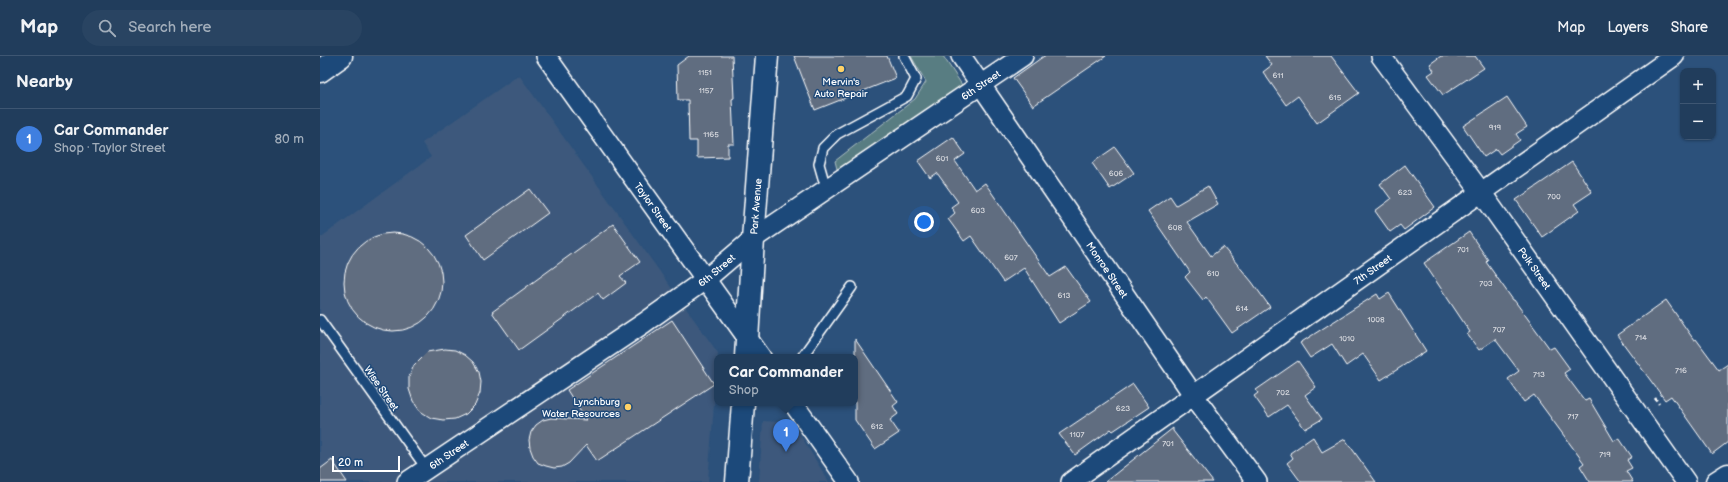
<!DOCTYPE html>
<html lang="en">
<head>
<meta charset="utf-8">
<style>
  :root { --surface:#213d5c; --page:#294462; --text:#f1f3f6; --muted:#a2aebb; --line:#3e5672; --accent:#90b9f0 }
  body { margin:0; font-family:"Balsamiq Sans",sans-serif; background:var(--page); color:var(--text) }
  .controls { position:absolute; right:12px; top:12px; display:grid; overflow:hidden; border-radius:8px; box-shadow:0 1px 3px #0004 }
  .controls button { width:36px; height:36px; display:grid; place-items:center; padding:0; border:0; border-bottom:1px solid var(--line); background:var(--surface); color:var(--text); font:20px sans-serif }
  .scale { position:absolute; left:12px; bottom:10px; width:68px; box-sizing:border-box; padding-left:4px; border:2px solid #fff; border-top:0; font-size:11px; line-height:14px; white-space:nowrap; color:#fff; -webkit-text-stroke:3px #1f4a7a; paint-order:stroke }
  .you { position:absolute; left:604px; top:166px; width:14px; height:14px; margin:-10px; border:3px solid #fff; border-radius:50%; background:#1a73e8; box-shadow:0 0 0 6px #1a73e833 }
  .badge { display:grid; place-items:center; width:26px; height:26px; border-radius:50%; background:var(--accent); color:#fff; font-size:13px; font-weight:700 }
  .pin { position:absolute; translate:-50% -33px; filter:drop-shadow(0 1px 2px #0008) }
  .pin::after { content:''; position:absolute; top:21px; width:14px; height:12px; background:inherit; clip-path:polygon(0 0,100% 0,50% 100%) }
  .popup { position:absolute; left:394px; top:298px; width:144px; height:52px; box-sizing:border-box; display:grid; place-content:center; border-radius:8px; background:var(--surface); filter:drop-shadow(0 1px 3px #0005); font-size:13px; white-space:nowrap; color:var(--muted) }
  .popup b { font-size:15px; color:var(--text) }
  .popup::after { content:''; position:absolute; left:50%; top:100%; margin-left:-8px; border:8px solid transparent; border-top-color:var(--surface) }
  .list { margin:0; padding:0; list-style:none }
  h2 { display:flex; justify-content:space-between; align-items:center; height:52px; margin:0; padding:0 16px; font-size:17px }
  h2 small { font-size:13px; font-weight:400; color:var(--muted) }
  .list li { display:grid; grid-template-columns:26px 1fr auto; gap:12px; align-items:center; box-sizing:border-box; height:60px; padding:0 16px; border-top:1px solid var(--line) }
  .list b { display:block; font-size:15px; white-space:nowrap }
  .list p { margin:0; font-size:13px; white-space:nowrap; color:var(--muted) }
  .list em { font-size:13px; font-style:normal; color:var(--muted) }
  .icon { flex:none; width:22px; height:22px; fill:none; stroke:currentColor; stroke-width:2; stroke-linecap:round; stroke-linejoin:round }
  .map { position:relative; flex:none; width:1408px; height:426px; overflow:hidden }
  header { display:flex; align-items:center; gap:24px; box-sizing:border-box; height:56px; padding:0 20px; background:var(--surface); border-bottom:1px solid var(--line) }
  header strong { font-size:19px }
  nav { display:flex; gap:22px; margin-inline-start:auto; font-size:14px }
  .search { width:280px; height:36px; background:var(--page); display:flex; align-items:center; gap:10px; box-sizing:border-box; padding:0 14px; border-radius:22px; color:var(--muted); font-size:15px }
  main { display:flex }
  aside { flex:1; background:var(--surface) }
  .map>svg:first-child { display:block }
</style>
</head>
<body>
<header>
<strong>Map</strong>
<div class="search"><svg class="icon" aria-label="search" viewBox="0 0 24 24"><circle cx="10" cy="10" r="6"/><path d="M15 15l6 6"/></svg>Search here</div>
<nav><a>Map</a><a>Layers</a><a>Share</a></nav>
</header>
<main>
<aside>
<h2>Nearby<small></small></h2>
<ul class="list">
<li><span class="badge" style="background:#3f7fe0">1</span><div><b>Car Commander</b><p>Shop · Taylor Street</p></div><em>80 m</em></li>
</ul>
</aside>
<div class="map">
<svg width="1408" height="426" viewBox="0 0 1408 426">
  <rect width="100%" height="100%" fill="#2c517b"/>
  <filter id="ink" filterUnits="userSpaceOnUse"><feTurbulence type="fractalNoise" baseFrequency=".025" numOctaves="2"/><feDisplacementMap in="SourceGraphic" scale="8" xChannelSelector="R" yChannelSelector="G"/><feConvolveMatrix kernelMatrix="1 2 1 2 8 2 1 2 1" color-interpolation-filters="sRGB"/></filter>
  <g filter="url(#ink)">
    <path fill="#3c597c" d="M199 19 398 297 388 426H0V182L111 101 102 87Z
      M443 365 473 367 509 426H439Z"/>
    <path fill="#597d82" stroke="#acbec0" d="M591 0H623L642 29 641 34 522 116 517 113 515 105 595 43 606 26Z"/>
    <path fill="#616d80" stroke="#fff" d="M369 0H412L414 42 412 43 414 88H408V101L377 102V85H369L368 44H358L357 9Z
      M474 0H567L576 22 495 54Z
      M724 0H786L713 50 693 22Z
      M945 0H1011L1039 37 997 67 978 40 966 49 943 16 952 9Z
      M1121 0H1155L1164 12 1123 39 1108 19 1114 15 1110 8Z
      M1187 41 1207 71 1196 78 1200 84 1180 98 1176 93 1164 101 1143 70Z
      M633 81 645 98 635 105 655 134 665 127 730 221 746 211 771 246 739 267 704 212 683 226 651 180 644 185 628 163 635 157 631 151 638 146 617 117 610 122 598 105Z
      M795 91 814 117 790 133 772 107Z
      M1252 106 1272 136 1254 148 1259 155 1222 181 1196 144Z
      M1085 109 1115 151 1084 174 1080 169 1070 176 1055 155 1071 143 1060 128Z
      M888 130 898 148 867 166 891 200 903 191 932 226 950 251 912 277 886 241 883 244 865 221 870 216 828 155 850 140 856 149Z
      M210 133 228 157 163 204 146 179Z
      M293 168 320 206 300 220 306 227 283 244 278 237 199 294 172 256Z
      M1149 176 1168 204 1166 206 1193 244H1194L1230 293 1234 291 1250 313 1244 317 1265 345 1269 343 1294 385 1299 382 1312 401 1307 404 1312 412 1306 415 1313 426H1270L1260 410 1264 407 1214 339 1204 346 1188 323 1199 315 1175 283 1159 294 1147 278 1150 276 1104 207Z
      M24 226a49 49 0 1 1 98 0a49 49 0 1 1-98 0Z
      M1069 237 1106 295 1061 324 1043 298 1026 310 1012 288 990 302 980 287 1057 238 1060 243Z
      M1346 244 1374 284 1376 283 1399 314 1408 308V386L1392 398 1351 340 1345 344 1297 279Z
      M352 264 394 328 277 405 266 389 249 407 242 411 234 412 226 410 218 407 213 400 210 392 209 384 211 376 216 369 223 364 231 362 266 364 247 334Z
      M535 283 578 346 573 350 578 358 570 364 579 377 555 393 535 364Z
      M125 293 135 294 145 299 153 306 159 316 161 326 160 337 155 349 146 358 135 363 123 364 111 362 100 355 93 345 89 333V321L94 309 107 296Z
      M978 305 996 331 985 339 1002 363 985 373 967 349 949 361 934 340 938 337 936 334Z
      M813 328 829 351 793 375 791 373 755 399 739 378Z
      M853 372V375L893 426H785Z
      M993 381 1002 396 1025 383 1056 426H981L967 407 973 402 970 397Z
      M12 404 27 426H0V413Z"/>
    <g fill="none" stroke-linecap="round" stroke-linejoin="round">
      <defs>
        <path id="lane" d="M509 133 503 122 499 108 503 92 517 78 587 40 596 23 584 0
          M0 264 106 412
          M482 301 532 231"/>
        <g id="street">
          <path id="s1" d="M226 0 441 301"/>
          <path id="s2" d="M641 0 874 340 937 426"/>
          <path id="s3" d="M1061 0 1161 136 1366 426"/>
          <path d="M473 347 529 426"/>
          <path id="s4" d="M87 426 324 267 386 223 433 183 703 0"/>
          <path id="s5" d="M751 426 1354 0"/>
        </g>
        <g id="secondary">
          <path id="s6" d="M426 301 433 183 447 0"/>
          <path d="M417 426 423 347"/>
          <path d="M1397 426 1408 419"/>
        </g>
        <path id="primary" d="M0 15 21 0"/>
      </defs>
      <use href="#lane" stroke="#fff" stroke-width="12"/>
      <use href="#street" stroke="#fff" stroke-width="22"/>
      <use href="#secondary" stroke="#fff" stroke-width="25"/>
      <use href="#primary" stroke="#fff" stroke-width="25"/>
      <path stroke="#fff" stroke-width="2.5" stroke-dasharray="3 3" stroke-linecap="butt" d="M1335 342 1339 348"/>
      <use href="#lane" stroke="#1f4a7a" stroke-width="9"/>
      <use href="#street" stroke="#1f4a7a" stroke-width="19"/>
      <use href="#secondary" stroke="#1f4a7a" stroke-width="22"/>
      <use href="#primary" stroke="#1f4a7a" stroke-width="22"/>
    </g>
  </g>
  <g fill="#ffd166" stroke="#1f4a7a" stroke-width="1.5">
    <circle cx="521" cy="13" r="4"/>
    <circle cx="308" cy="351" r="4"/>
  </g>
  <g text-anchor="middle" stroke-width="3" stroke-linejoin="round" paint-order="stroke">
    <g font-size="8" fill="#d8dadf">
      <text x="385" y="19">1151</text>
      <text x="958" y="22">611</text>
      <text x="386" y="37">1157</text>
      <text x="1015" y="44">615</text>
      <text x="1175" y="74">919</text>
      <text x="391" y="81">1165</text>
      <text x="622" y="105">601</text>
      <text x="796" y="120">606</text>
      <text x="1085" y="139">623</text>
      <text x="1234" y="143">700</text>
      <text x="658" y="157">603</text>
      <text x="855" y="174">608</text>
      <text x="1143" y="196">701</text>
      <text x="691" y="204">607</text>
      <text x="893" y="220">610</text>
      <text x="1166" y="230">703</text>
      <text x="744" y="242">613</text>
      <text x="922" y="255">614</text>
      <text x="1056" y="266">1008</text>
      <text x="1179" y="276">707</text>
      <text x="1321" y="284">714</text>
      <text x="1027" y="285">1010</text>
      <text x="1361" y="317">716</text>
      <text x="1219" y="321">713</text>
      <text x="963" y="339">702</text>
      <text x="803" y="355">623</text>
      <text x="1253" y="363">717</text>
      <text x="557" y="373">612</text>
      <text x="757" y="381">1107</text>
      <text x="848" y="390">701</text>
      <text x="1285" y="401">719</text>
    </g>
    <g font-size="10" fill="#fff" stroke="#1f4a7a">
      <text x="521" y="29">Mervin's<tspan x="521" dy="12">Auto Repair</tspan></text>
      <text x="300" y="349" text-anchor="end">Lynchburg<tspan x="300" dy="12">Water Resources</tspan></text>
    </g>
    <g font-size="10" fill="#fff" stroke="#1f4a7a">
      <text dy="4" stroke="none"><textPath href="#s4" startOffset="698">6th Street</textPath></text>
      <text dy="4" stroke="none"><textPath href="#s1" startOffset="185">Taylor Street</textPath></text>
      <text dy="4" stroke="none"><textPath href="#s6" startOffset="151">Park Avenue</textPath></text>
      <text dy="4" stroke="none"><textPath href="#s3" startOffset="262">Polk Street</textPath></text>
      <text dy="4" stroke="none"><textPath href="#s5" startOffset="369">7th Street</textPath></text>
      <text dy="4" stroke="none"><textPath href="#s4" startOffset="375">6th Street</textPath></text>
      <text dy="4" stroke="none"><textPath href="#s2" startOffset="259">Monroe Street</textPath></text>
      <text transform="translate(62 332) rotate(55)" y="4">Wise Street</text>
      <text dy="4" stroke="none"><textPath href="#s4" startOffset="50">6th Street</textPath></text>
    </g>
  </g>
</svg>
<div class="controls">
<button>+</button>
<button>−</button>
</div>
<div class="scale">20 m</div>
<div class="you"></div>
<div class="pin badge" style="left:466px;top:396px;background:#3f7fe0">1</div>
<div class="popup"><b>Car Commander</b>Shop</div>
</div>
</main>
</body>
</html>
